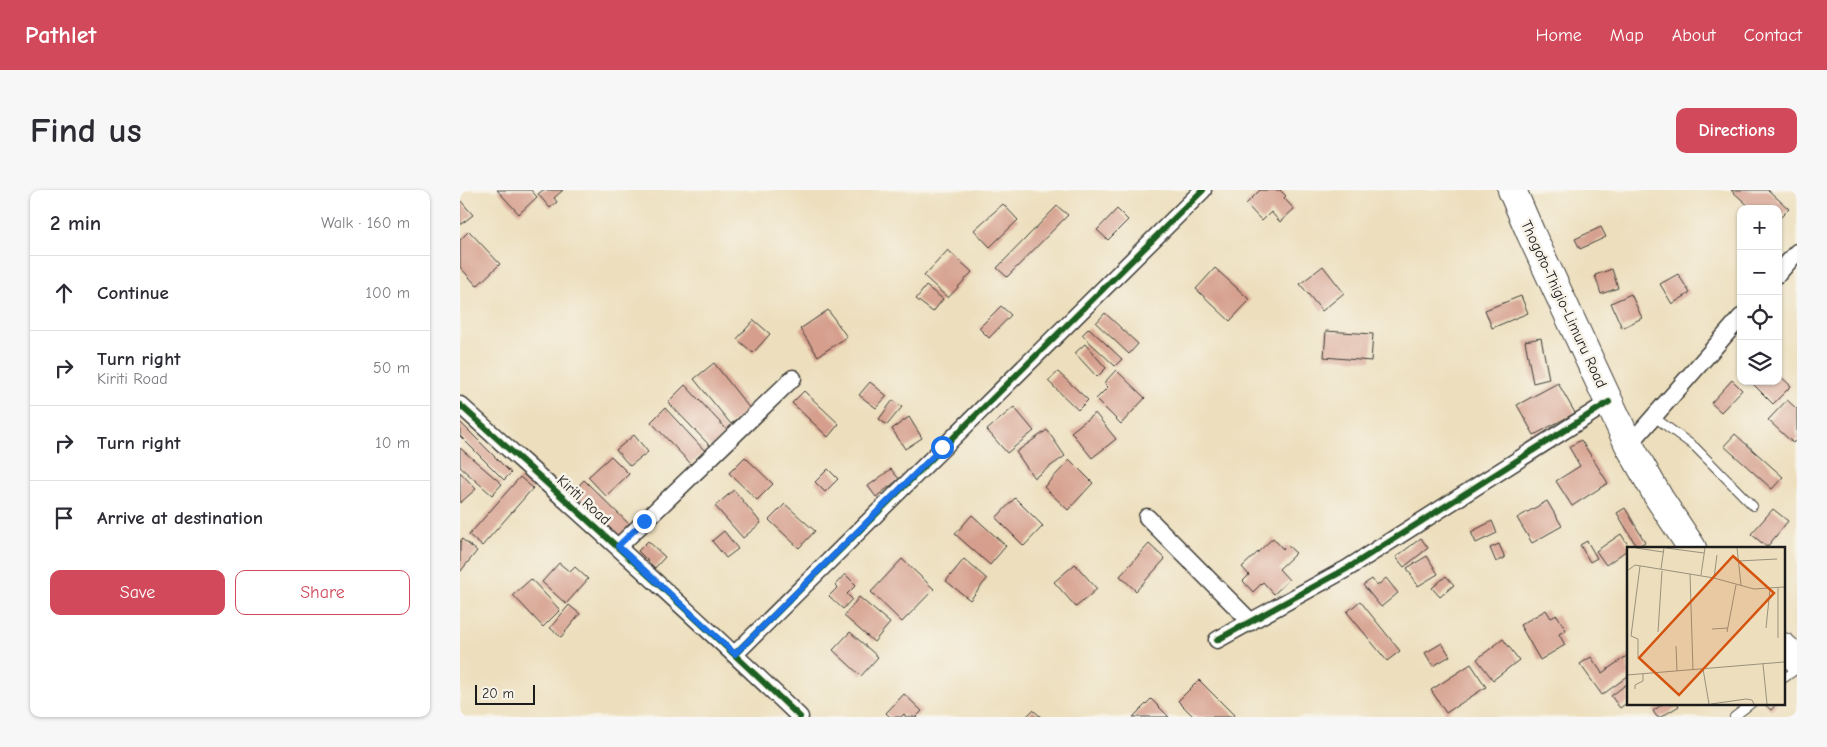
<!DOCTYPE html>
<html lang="en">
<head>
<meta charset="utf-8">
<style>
  :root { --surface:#fff; --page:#f7f7f7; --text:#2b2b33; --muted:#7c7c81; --line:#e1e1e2; --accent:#d1495b }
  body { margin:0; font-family:"Comic Neue",sans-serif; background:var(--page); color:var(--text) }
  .controls { position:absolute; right:15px; top:15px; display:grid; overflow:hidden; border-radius:10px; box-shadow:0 1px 4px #0004 }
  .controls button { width:45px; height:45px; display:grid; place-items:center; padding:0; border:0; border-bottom:1px solid var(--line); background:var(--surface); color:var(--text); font:25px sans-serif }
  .scale { position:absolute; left:15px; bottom:12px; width:60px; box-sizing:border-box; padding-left:5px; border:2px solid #1c1c1c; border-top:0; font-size:14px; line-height:18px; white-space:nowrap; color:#1c1c1c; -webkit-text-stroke:4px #f7f3e8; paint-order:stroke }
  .stop { position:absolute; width:15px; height:15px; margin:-11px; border:4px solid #1a73e8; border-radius:50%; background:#fff }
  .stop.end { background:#1a73e8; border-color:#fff; box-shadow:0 1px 5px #0008 }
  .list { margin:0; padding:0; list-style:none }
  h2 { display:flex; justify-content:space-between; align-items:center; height:65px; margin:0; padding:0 20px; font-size:21px }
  h2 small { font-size:16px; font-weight:400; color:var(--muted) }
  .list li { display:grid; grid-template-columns:32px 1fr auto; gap:15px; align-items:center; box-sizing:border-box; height:75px; padding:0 20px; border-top:1px solid var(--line) }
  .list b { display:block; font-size:19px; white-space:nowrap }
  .list p { margin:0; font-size:16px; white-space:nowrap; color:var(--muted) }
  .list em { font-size:16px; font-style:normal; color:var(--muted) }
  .actions { display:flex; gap:10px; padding:15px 20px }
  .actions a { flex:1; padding:11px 0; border:1px solid var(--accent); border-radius:10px; text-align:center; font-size:18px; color:var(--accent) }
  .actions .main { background:var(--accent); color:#fff }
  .icon { flex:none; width:28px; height:28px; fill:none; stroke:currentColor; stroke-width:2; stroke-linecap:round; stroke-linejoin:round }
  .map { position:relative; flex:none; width:1337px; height:527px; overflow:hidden; border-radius:10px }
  header { display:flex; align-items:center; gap:30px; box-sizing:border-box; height:70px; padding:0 25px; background:var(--accent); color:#fff }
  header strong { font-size:24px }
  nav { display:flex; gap:28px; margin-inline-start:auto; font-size:18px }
  .intro { display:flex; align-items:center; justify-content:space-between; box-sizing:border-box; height:120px; padding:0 30px }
  h1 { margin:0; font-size:35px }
  .button { padding:12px 22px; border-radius:10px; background:var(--accent); color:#fff; font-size:18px; font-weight:700 }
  main { display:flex; gap:30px; padding:0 30px }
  aside { flex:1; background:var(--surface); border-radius:10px; box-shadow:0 1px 4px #0004 }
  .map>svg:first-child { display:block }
</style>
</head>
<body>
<header>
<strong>Pathlet</strong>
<nav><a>Home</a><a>Map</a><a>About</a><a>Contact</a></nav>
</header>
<div class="intro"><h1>Find us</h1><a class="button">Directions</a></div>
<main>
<aside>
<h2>2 min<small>Walk · 160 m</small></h2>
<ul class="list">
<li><svg class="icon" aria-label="ahead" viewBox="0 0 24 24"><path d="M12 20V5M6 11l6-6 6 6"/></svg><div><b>Continue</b></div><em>100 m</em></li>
<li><svg class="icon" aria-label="right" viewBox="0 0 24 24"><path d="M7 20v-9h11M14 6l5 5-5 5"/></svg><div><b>Turn right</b><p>Kiriti Road</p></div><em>50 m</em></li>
<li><svg class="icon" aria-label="right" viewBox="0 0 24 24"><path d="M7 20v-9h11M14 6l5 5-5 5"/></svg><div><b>Turn right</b></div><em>10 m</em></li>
<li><svg class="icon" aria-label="arrive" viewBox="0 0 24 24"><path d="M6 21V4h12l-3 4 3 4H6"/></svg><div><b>Arrive at destination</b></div></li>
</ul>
<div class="actions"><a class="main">Save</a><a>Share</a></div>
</aside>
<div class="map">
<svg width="1337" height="527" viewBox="0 0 1337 527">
  <rect width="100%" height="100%" fill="#f7f3e8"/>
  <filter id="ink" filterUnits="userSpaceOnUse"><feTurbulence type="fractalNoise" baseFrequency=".02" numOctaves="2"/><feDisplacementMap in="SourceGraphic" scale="10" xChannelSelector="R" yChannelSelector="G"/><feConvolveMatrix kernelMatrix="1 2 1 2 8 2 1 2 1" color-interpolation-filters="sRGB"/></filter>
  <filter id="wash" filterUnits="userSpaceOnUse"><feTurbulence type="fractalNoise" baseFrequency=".0096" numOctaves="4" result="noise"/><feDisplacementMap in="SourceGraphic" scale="20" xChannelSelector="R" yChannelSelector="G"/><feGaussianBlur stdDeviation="1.12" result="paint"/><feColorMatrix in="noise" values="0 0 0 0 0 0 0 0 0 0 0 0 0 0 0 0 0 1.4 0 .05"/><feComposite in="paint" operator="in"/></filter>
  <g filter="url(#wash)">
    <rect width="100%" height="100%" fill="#eddfbd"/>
    <g id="blocks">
      <path fill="#d69f8d" d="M37 0H71L77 7 59 24Z
        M83 0H103L94 8 97 12 90 18 78 4Z
        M800 0H820L826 6 824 8 834 19 820 32 811 22 802 31 786 14Z
        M1271 0H1308L1329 19 1318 30V19H1292Z
        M0 10 13 25 0 35Z
        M543 14 558 30 530 57 514 40Z
        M597 16 608 25 547 87 537 78Z
        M657 19 668 30 648 50 637 40Z
        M1141 37 1146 47 1120 59 1115 49Z
        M9 41 40 74 17 96 0 77V50Z
        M488 60 512 82 488 108 464 86Z
        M863 76 884 103 862 121 840 94Z
        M755 78 790 110 770 131 736 99Z
        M1152 79 1158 98 1141 104 1135 85Z
        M1218 84 1230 103 1212 114 1200 94Z
        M466 96 483 109 473 122 456 109Z
        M1171 104 1182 128 1162 138 1151 113Z
        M1061 106 1068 123 1032 138 1025 120Z
        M541 116 551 125 529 148 519 138Z
        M368 120 387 147 358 166 340 139Z
        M645 123 678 154 669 164 636 133Z
        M294 130 310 144 293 163 277 149Z
        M629 138 662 169 655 176 622 145Z
        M866 141 913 144 911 171 864 167Z
        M1081 148 1089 189 1073 193 1065 151Z
        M625 154 646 178 637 187 615 163Z
        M254 173 290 219 271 234 234 189Z
        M656 180 685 208 661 234 636 209 648 197 644 193Z
        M598 182 628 210 618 220 588 191Z
        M1318 184 1331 196 1313 214 1290 191H1318Z
        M1272 190 1282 200 1261 222 1251 213Z
        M410 192 427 206 416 218 399 205Z
        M1098 193 1115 223 1074 245 1057 215Z
        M225 195 269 242 252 258 208 212Z
        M344 201 379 234 368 247 332 213Z
        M433 210 442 217 427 235 419 229Z
        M1327 210 1337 219V249L1333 253 1308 230Z
        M554 217 574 241 547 263 527 240Z
        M205 218 245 261 231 274 191 232Z
        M635 223 656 249 632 268 611 242Z
        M449 227 462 248 445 259 432 239Z
        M0 232 51 283 44 290 0 246Z
        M587 240 605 266 574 288 556 262Z
        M1275 244 1323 287 1312 299 1264 256Z
        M174 245 188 262 170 276 156 260Z
        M1121 250 1148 293 1112 316 1096 291 1120 276 1109 257Z
        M0 258 42 294 32 305 0 277Z
        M151 266 169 284 146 306 128 287Z
        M285 267 313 294 297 310 269 283Z
        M610 270 633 293 608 320 584 297Z
        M368 279 378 289 365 302 355 292Z
        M431 279 439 289 416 307 408 296Z
        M0 282 16 299 0 313Z
        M60 287 73 298 22 356 9 345Z
        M124 290 171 336 160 348 113 302Z
        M274 300 301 333 283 348 255 316Z
        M555 308 583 336 564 356 536 328Z
        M1087 311 1102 336 1072 353 1057 328Z
        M325 314 355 341 339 358 309 330Z
        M1165 318 1185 352 1177 357 1157 323Z
        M1313 319 1328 331 1307 357 1291 344Z
        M512 325 546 356 530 375 495 344Z
        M1032 331 1037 343 1016 353 1011 342Z
        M264 341 278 359 266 368 252 351Z
        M1161 344 1170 358 1146 375 1136 361Z
        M813 348 823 359 827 355 836 363 819 379 829 390 814 404 803 392 793 402 783 391 789 385 782 377Z
        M961 348 968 358 944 377 936 367Z
        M2 349 17 361 0 382V352Z
        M188 351 205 367 195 378 178 361Z
        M1127 351 1137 368 1130 372 1120 355Z
        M689 354 705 369 676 401 660 386Z
        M1039 354 1045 368 1036 372 1030 358Z
        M967 366 978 384 958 396 947 378Z
        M442 369 474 399 442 432 411 402Z
        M504 369 527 389 510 410 486 391Z
        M99 373 110 382 115 377 128 389 106 414 82 392Z
        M615 374 637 399 616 417 594 392Z
        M385 384 396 395 387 404 392 409 383 419 369 406 378 397 375 395Z
        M986 386 994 395 980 407 972 398Z
        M926 388 938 403 921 417 903 395 912 389 917 396Z
        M71 389 100 420 83 437 53 405Z
        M399 407 430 433 414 452 384 426Z
        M900 411 940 461 927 471 887 422Z
        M109 415 120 424 101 447 90 438Z
        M1086 420 1091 428 1097 425 1106 440 1099 444 1105 455 1080 470 1060 435Z
        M390 442 418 467 401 486 373 460Z
        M1043 449 1059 470 1033 490 1017 469Z
        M982 453 990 466 973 476 965 463Z
        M1168 465V486L1142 505 1120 474 1131 467 1142 483Z
        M1011 474 1026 497 986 523 971 500Z
        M739 490 774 525 772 527H734L718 511Z
        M1168 493V512L1160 518 1151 506Z
        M444 504 462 521 456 527H446L444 524 441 527H430L426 523Z
        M691 509 709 527H673Z
        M1204 513H1217L1219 516 1201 527H1197L1193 521Z
        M1303 513H1317L1311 520Z
        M573 520 581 527H566Z"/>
    </g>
  </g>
  <g filter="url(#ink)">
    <use href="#blocks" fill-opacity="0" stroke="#3b3934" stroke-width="1"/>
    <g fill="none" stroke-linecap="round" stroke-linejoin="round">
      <defs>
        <path id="service" d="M1194 227 1235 257 1293 316
          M1323 489 1337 479
          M1274 527 1292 513"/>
        <path id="minor" d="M1318 84 1337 62
          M0 215C114 318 229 420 340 527
          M1169 255 1281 127
          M687 327 791 432
          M158 357 333 188
          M757 450 888 378 1149 212
          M275 464 743 0"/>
        <path id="trunk" d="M1052 0 1071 44 1169 255 1199 308 1232 358
          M1323 457 1337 469"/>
      </defs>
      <use href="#service" stroke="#3b3934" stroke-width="10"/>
      <use href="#minor" stroke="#3b3934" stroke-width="19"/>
      <use href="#trunk" stroke="#3b3934" stroke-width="30"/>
      <use href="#service" stroke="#fff" stroke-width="8"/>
      <use href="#minor" stroke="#fff" stroke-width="16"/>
      <use href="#trunk" stroke="#fff" stroke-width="28"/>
      <defs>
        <path id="cycleway" d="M0 215C114 318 229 420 340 527
          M757 450 888 378 1149 212
          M275 464 743 0"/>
      </defs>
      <use href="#cycleway" stroke="#f7f3e8" stroke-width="9"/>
      <use href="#cycleway" stroke="#1b5e20" stroke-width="6"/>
    </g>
  </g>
  <g fill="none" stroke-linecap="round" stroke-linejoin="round" filter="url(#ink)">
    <path stroke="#1a73e8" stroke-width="6" d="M184 331 158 356 275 464 482 257"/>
  </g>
  <g text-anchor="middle" stroke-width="5" stroke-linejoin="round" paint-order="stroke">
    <g font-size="15" fill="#1c1c1c" stroke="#f7f3e8">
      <text transform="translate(1104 114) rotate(65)" y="5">Thogoto-Thigio-Limuru Road</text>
      <text transform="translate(124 310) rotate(42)" y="5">Kiriti Road</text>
    </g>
  </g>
  <g transform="translate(1167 357)">
    <rect width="158" height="158" fill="#eddfbd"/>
    <path fill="none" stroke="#99917d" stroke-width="1" d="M9 1 36 5M39 1 77 6M110 1 114 38M111 14 150 12M34 22 37 1M0 24 8 18 87 31 127 42 157 40M63 27 66 123M74 28 78 1M87 31 90 8M139 81 143 42M85 82 101 81M31 85 35 24M100 85 109 38M151 91V41M49 99 50 124M11 110V92L4 89 13 19M136 117 140 157M76 122 82 157M0 128 157 115M8 142V138L16 134V127M84 157 119 152 125 153 127 157"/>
    <path fill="#d4530e" fill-opacity="0.15" stroke="#d4530e" stroke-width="2.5" d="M106 9 147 46 52 148 12 111Z"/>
    <rect width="158" height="158" fill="none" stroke="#1c1c1c" stroke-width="2.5"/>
  </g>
</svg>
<div class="controls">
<button>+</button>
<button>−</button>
<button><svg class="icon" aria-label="locate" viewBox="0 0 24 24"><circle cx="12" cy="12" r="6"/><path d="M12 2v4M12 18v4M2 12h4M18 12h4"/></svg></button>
<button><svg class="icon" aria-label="layers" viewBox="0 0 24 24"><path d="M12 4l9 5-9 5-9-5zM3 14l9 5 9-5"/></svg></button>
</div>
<div class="scale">20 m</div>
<div class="stop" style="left:482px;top:257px"></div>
<div class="stop end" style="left:184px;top:331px"></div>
</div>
</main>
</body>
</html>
